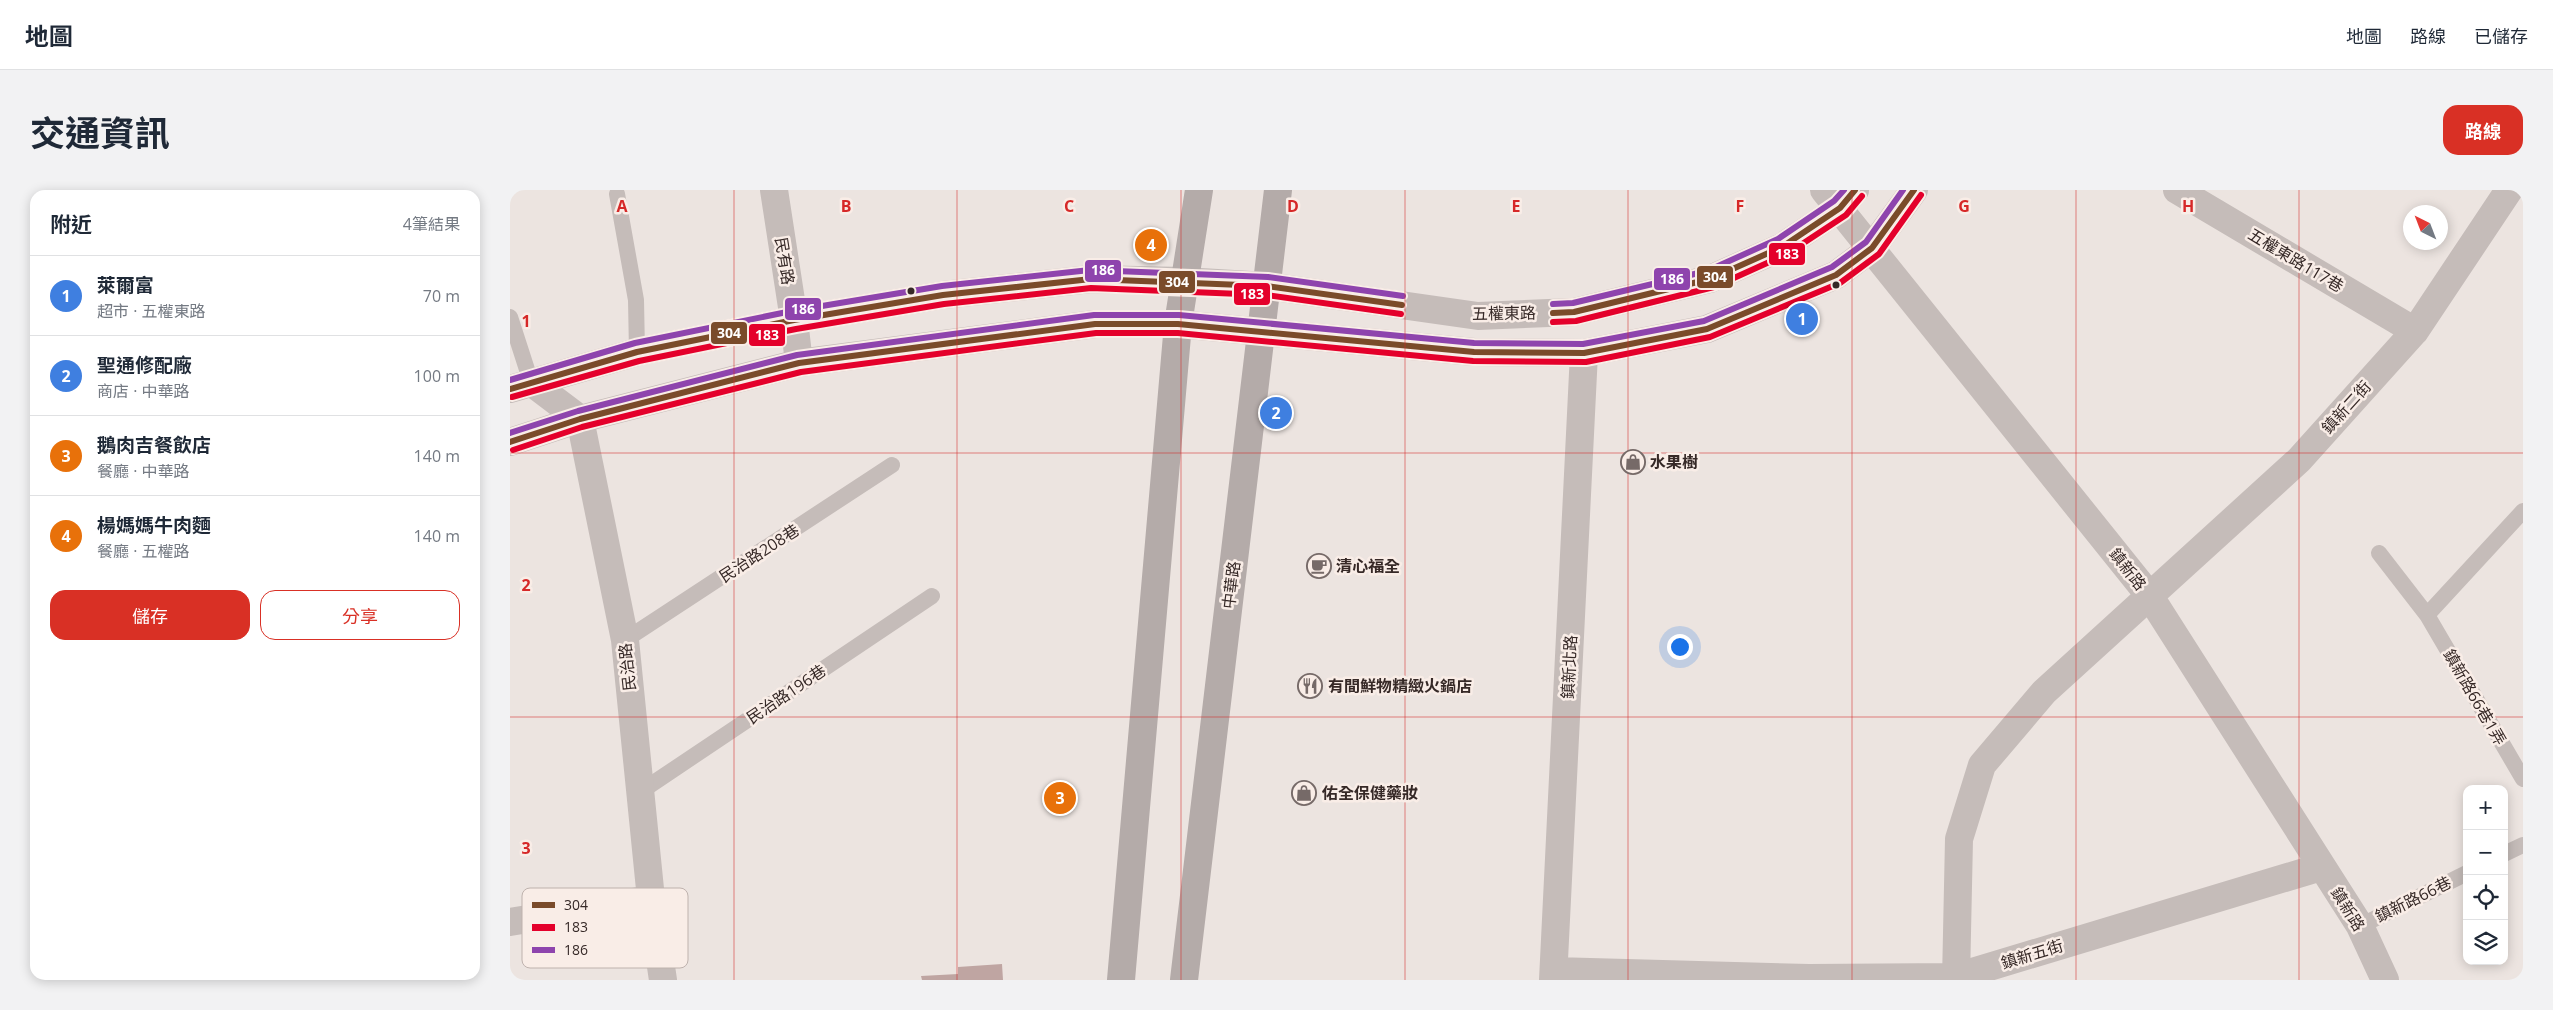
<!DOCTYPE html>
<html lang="zh-TW">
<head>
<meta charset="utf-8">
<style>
  :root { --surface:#fff; --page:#f2f2f3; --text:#1f2937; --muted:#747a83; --line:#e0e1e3; --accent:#d93025 }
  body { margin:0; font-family:"Open Sans","Noto Sans TC",sans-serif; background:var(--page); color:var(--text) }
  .controls { position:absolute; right:15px; bottom:15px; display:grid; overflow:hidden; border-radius:10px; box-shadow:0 2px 12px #0003 }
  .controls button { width:45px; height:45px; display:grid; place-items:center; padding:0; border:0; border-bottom:1px solid var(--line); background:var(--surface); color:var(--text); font:25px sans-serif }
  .compass { position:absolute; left:1893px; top:15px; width:45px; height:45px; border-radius:50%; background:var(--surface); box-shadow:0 2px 12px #0003; rotate:318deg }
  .you { position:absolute; left:1169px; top:456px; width:18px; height:18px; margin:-12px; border:4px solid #fff; border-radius:50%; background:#1a73e8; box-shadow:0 0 0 8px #1a73e833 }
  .badge { display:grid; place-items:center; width:32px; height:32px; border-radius:50%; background:var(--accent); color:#fff; font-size:16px; font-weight:700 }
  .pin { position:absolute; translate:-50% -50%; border:2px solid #fff; box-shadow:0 1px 5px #0006 }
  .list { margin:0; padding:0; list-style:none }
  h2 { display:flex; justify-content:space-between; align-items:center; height:65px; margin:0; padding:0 20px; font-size:21px }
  h2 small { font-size:16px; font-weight:400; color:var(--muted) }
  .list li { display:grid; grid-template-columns:32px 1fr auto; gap:15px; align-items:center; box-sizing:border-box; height:80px; padding:0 20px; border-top:1px solid var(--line) }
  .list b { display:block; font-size:19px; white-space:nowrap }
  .list p { margin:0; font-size:16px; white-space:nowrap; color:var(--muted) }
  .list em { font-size:16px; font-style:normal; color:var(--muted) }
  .actions { display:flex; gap:10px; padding:15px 20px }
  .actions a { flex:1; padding:11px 0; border:1px solid var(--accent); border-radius:15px; text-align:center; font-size:18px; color:var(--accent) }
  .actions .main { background:var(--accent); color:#fff }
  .icon { flex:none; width:28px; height:28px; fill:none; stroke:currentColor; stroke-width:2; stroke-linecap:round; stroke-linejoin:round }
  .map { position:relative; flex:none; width:2013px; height:790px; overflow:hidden; border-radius:15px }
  header { display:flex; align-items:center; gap:30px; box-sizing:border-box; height:70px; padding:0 25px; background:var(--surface); border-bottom:1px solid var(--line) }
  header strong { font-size:24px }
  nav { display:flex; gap:28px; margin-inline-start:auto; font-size:18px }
  .intro { display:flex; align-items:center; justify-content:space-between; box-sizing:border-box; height:120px; padding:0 30px }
  h1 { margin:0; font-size:35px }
  .button { padding:12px 22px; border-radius:15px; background:var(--accent); color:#fff; font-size:18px; font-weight:700 }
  main { display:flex; gap:30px; padding:0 30px }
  aside { flex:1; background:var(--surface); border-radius:15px; box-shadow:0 2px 12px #0003 }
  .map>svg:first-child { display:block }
</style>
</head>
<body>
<header>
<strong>地圖</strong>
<nav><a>地圖</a><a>路線</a><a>已儲存</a></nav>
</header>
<div class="intro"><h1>交通資訊</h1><a class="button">路線</a></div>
<main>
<aside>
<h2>附近<small>4筆結果</small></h2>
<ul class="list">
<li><span class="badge" style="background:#3f7fe0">1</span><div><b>萊爾富</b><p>超市 · 五權東路</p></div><em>70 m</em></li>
<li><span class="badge" style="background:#3f7fe0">2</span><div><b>聖通修配廠</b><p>商店 · 中華路</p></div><em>100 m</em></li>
<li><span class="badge" style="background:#e8710a">3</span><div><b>鵝肉吉餐飲店</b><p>餐廳 · 中華路</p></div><em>140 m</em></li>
<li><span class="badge" style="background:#e8710a">4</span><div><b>楊媽媽牛肉麵</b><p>餐廳 · 五權路</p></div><em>140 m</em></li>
</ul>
<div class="actions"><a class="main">儲存</a><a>分享</a></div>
</aside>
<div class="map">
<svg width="2013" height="790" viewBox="0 0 2013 790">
  <rect width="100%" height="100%" fill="#ece4e0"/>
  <path fill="#bfa5a2" d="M492 774 493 790H412L411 786 448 784V777Z"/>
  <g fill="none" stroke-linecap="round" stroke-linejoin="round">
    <path stroke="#c5bcb9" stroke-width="16" d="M107 4 126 110 127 162
      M0 127 21 192
      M1869 363 1917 425 2013 589
      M1917 425 2013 321
      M115 450 382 275
      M130 602 422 406
      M1994 664 2013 655
      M1850 736 1957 683"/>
    <path stroke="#c5bcb9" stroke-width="28" d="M264 0 284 130 289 173
      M1314 0 1639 405 1850 736 1875 790
      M1667 0 1905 141
      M21 192 70 229 115 450 141 709 153 790
      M0 732 141 709
      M1044 781 1299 788 1446 787 1811 677
      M1043 790 1074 163
      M1446 790 1449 649 1472 575 1534 502 1789 270 1905 141 1999 0"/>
    <path stroke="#c5bcb9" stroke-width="28" d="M0 199 127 162 284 130 433 105 581 89 674 91 757 96 968 126 1064 122 1200 89 1272 57 1330 18 1345 0
      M0 252 70 229 289 173 585 134H668L964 162 1074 163 1197 139 1326 85 1362 58 1404 0"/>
    <path stroke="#b4aba9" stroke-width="28" d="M611 790 668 134 689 0
      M674 790 768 0"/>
    <defs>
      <path id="bus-1" d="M1043 123 1064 122 1200 89 1272 57 1330 18 1345 0
        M0 199 127 162 284 130 433 105 581 89 757 96 892 115
        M0 252 70 229 289 173 585 134H668L964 162 1074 163 1197 139 1326 85 1362 58 1404 0"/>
      <path id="bus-2" d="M1043 132 1066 131 1204 97 1277 64 1336 25 1352 6
        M2 207 129 171 286 139 434 114 581 98 756 105 891 124
        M3 260 72 237 291 182 586 143H668L963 171 1076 172 1200 147 1330 93 1369 64 1411 5"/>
      <path id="bus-3" d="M1043 114 1063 113 1197 81 1268 49 1324 11 1334 0
        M0 190 125 153 282 121 432 96 580 80 758 87 893 106
        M0 243 68 221 287 165 584 125H669L964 153 1073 154 1194 131 1322 77 1356 52 1393 0"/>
    </defs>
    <use href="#bus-1" stroke="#f9ede7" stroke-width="10"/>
    <use href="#bus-2" stroke="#f9ede7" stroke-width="10"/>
    <use href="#bus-3" stroke="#f9ede7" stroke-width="10"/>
    <use href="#bus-1" stroke="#7a4b2a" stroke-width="6"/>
    <use href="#bus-2" stroke="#e4002b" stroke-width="6"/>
    <use href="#bus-3" stroke="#8e44ad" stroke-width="6"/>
  </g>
  <path fill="none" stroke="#d62828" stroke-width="1" stroke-opacity="0.55" d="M224 0V790M447 0V790M671 0V790M895 0V790M1118 0V790M1342 0V790M1566 0V790M1789 0V790M0 263H2013M0 527H2013"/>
  <defs>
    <symbol id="shop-ring" viewBox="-11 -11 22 22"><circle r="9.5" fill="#f9ede7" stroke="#766a68" stroke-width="1.5"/><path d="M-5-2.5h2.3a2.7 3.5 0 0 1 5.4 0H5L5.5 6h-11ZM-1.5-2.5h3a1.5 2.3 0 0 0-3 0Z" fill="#766a68"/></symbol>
    <symbol id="cafe-ring" viewBox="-11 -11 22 22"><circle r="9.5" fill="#f9ede7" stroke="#766a68" stroke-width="1.5"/><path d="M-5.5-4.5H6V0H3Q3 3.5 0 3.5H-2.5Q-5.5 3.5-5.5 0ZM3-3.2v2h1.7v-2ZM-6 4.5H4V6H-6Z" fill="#766a68"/></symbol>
    <symbol id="restaurant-ring" viewBox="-11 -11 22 22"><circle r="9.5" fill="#f9ede7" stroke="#766a68" stroke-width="1.5"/><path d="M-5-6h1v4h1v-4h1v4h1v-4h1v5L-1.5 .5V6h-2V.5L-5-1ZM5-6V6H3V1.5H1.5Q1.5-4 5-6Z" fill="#766a68"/></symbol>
  </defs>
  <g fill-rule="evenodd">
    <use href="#shop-ring" x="1109" y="258" width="28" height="28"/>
    <use href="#cafe-ring" x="795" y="362" width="28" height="28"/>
    <use href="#restaurant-ring" x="786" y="482" width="28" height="28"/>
    <use href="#shop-ring" x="780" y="589" width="28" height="28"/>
  </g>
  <g fill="#362927" stroke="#f9ede7" stroke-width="2">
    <circle cx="1326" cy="95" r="4.5"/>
    <circle cx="401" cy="101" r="4.5"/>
  </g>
  <g text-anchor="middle" stroke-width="5" stroke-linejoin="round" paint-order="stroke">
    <g font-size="16" fill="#362927" stroke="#f9ede7">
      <text transform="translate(1786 70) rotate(31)" y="6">五權東路117巷</text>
      <text transform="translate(275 71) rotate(81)" y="6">民有路</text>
      <text transform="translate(994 123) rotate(-1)" y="6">五權東路</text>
      <text transform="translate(1836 217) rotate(-48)" y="6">鎮新二街</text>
      <text transform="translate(249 363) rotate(-33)" y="6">民治路208巷</text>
      <text transform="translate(1618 379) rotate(52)" y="6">鎮新路</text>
      <text transform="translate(721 395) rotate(-83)" y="6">中華路</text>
      <text transform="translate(117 477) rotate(-96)" y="6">民治路</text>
      <text transform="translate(1059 477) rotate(-87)" y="6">鎮新北路</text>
      <text transform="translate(276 504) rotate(-34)" y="6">民治路196巷</text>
      <text transform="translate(1965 507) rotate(60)" y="6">鎮新路66巷1弄</text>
      <text transform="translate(1903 709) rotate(-26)" y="6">鎮新路66巷</text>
      <text transform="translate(1838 719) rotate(58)" y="6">鎮新路</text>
      <text transform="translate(1522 764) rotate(-17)" y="6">鎮新五街</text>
    </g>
    <g font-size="16" font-weight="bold" fill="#362927" stroke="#f9ede7" text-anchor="start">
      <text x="1140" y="278">水果樹</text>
      <text x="826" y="382">清心福全</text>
      <text x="818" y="502">有間鮮物精緻火鍋店</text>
      <text x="812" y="609">佑全保健藥妝</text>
    </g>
  </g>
  <rect x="12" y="698" width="166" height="80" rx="8" fill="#f9ede7" stroke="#beb2ad" stroke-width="1"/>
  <rect x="22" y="712" width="23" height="6" fill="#7a4b2a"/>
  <rect x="22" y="734" width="23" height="7" fill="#e4002b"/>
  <rect x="22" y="757" width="23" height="6" fill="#8e44ad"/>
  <g font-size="14" fill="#362927">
    <text x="54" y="720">304</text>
    <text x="54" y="742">183</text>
    <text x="54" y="765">186</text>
  </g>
  <g font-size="16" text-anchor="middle" font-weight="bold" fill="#d62828" stroke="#f9ede7" stroke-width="5" stroke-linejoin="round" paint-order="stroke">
    <text x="112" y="22">A</text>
    <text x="336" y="22">B</text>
    <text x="559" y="22">C</text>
    <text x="783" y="22">D</text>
    <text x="1006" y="22">E</text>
    <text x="1230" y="22">F</text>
    <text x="1454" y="22">G</text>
    <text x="1678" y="22">H</text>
    <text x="16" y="137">1</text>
    <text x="16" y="401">2</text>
    <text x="16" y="664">3</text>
  </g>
  <g stroke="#f9ede7" stroke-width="2">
    <rect x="1258" y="52" width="38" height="24" rx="5" fill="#e4002b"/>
    <rect x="574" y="69" width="38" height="24" rx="5" fill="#8e44ad"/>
    <rect x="1186" y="75" width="38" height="24" rx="5" fill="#7a4b2a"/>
    <rect x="1143" y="77" width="38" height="24" rx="5" fill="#8e44ad"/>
    <rect x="648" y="80" width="38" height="24" rx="5" fill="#7a4b2a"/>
    <rect x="723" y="92" width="38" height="24" rx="5" fill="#e4002b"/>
    <rect x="274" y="107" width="38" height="24" rx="5" fill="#8e44ad"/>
    <rect x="200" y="131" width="38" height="24" rx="5" fill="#7a4b2a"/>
    <rect x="238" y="133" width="38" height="24" rx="5" fill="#e4002b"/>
  </g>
  <g font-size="14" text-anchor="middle" font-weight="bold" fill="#fff">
    <text x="1277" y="69">183</text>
    <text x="593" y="85">186</text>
    <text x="1205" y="92">304</text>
    <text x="1162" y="94">186</text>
    <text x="667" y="97">304</text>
    <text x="742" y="109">183</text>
    <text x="293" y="124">186</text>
    <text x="219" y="148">304</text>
    <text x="257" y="150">183</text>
  </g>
</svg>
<div class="controls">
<button>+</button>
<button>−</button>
<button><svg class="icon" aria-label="locate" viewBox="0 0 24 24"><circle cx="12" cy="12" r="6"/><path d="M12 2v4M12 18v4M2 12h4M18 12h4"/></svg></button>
<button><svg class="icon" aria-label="layers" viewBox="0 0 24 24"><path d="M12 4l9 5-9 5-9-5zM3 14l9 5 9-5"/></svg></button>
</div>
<svg class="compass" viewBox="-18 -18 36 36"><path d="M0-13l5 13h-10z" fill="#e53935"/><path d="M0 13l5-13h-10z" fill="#747a83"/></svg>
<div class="you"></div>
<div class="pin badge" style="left:1292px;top:129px;background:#3f7fe0">1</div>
<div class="pin badge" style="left:766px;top:223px;background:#3f7fe0">2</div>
<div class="pin badge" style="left:550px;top:608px;background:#e8710a">3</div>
<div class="pin badge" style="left:641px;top:55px;background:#e8710a">4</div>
</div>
</main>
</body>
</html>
